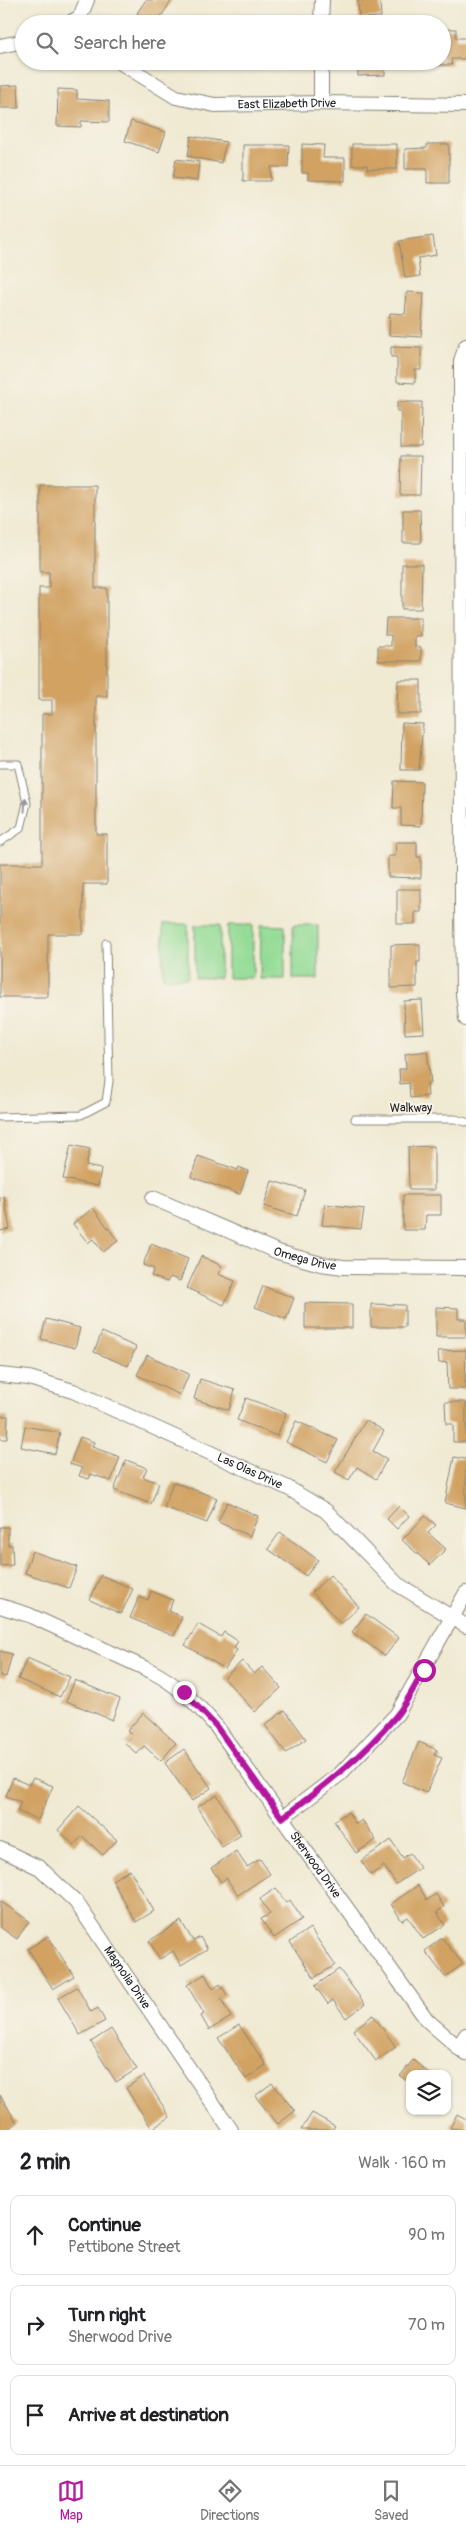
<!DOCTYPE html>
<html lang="en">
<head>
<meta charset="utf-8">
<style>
  :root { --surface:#fff; --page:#f2f2f2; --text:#202124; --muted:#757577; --line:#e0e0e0; --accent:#b5179e }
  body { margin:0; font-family:Pangolin,sans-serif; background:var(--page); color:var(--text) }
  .controls { position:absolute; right:15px; bottom:15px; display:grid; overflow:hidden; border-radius:10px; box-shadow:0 1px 4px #0004 }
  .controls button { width:45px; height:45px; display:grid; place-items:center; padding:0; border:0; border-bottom:1px solid var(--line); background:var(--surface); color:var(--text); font:25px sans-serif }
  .stop { position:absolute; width:15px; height:15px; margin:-11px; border:4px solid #b5179e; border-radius:50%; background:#fff }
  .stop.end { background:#b5179e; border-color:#fff; box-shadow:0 1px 5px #0008 }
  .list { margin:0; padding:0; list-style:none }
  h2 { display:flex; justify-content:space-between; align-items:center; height:65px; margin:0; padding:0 20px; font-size:21px }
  h2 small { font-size:16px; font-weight:400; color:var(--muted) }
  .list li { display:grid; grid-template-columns:32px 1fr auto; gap:15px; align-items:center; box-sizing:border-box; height:80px; margin:0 10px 10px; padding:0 10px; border:1px solid var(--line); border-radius:10px }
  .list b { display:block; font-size:19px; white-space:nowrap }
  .list p { margin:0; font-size:16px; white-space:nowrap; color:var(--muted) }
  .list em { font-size:16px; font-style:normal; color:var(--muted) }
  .icon { flex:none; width:28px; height:28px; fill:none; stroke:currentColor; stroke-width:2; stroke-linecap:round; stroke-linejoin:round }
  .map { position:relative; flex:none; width:466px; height:2130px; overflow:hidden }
  .search { position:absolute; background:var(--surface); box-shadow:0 1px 4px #0004; left:15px; right:15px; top:15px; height:55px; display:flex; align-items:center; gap:12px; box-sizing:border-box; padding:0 18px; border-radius:28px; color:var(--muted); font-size:19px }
  .sheet { height:335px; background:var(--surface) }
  nav { display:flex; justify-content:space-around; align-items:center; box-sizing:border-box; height:70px; border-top:1px solid var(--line); background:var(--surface); font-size:14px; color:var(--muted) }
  nav a { display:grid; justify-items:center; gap:2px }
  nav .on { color:var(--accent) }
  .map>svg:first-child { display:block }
</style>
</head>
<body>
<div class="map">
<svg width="466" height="2130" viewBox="0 0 466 2130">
  <rect width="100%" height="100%" fill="#f7f3e8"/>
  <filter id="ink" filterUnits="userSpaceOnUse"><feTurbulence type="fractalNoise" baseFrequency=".02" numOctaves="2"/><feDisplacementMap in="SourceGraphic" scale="10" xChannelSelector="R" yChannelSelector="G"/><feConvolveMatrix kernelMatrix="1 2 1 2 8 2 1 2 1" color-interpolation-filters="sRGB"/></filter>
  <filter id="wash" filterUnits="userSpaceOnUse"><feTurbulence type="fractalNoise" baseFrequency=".0096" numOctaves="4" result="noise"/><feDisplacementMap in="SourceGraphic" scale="20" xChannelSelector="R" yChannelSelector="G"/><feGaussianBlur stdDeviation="1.12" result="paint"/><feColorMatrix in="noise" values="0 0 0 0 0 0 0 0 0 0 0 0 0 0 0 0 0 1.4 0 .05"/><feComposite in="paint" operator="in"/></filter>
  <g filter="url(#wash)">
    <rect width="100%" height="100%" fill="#f0ead3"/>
    <path fill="#94dc96" stroke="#587c59" d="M163 924H188V978H163Z
      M195 925H220V978H195Z
      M228 925H253V978H228Z
      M261 925 285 926V979H260Z
      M293 925H318V979H293Z"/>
    <g id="blocks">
      <path fill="#d1a262" d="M146 0H172L156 24 137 13Z
        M358 0H380L381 17 359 18Z
        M442 29H456V38H466V59H451L452 65H433V61H442Z
        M238 61H258V65H238Z
        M358 61H385V75L358 76Z
        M18 85 19 108H0V86Z
        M58 89 77 90V99L109 101V122L81 121V127L57 126Z
        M131 121 166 132 159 152 125 141Z
        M191 136 226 142 221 163 188 156Z
        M302 144 324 145 323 158H345V181L308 180V173H302Z
        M352 144H397V169H367V165H352Z
        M427 144H449V183H427V169H405V149L427 148Z
        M243 145H289L288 167H271V181H243Z
        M176 159 199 162 197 181 173 178Z
        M433 236 436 255 418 258 420 276 405 278 399 241Z
        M407 292 424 293 421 337 389 335 390 313 405 314Z
        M391 347 421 348V370H415V383L397 382V357H391Z
        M397 402H422L421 447H401V411H397Z
        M401 456H421L420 495H400Z
        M40 485H95V588H107V696H96V834H107V884H83V934H48V997H0V864H42V714H52V700H39V588H49V572H40Z
        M403 510H420L421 543H403Z
        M402 564H422L421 609H402Z
        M386 618H421V636H415V647H421V661H378V646H391V635H385Z
        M398 680H421V714H397Z
        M402 723 423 724 419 770H401Z
        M394 781 422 782 421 826 401 825V808H393Z
        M396 842H417V857H421V878L388 877V856H395Z
        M397 889H421V912H415V924H397Z
        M420 944V962H417V987L391 988V945Z
        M422 1000 424 1033 405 1034 404 1001Z
        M427 1051 431 1083H427L428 1096 410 1098 409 1083 400 1084 399 1069H406L405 1054Z
        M71 1145 90 1149 86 1166 101 1169 98 1186 63 1179Z
        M434 1146V1190H409L408 1147Z
        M198 1156 238 1170 239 1167 248 1171 240 1194 191 1177Z
        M272 1181 305 1190 297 1216 264 1206Z
        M403 1195H441V1215H426L425 1230H403Z
        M4 1196 10 1229 0 1231V1197Z
        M325 1204 364 1209 361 1229 322 1225Z
        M93 1208 118 1241 103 1252 93 1239 88 1243 73 1224Z
        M151 1244 188 1259 180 1281 170 1277 167 1282 151 1276 154 1269 143 1265Z
        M201 1256 222 1266 218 1274 235 1281 224 1305 187 1288Z
        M263 1286 294 1298 286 1319 255 1307Z
        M305 1303 352 1304V1328H305Z
        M371 1304 405 1305V1327H371Z
        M436 1307 458 1308V1319H466V1337H436Z
        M46 1319 80 1328 75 1348 41 1339Z
        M102 1332 136 1347 128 1366 94 1352Z
        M466 1350 465 1389H448L447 1362 439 1363 438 1351Z
        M147 1355 189 1374 180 1395 137 1375Z
        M200 1379 235 1390 229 1410 194 1399Z
        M246 1398 286 1413 277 1436 237 1420Z
        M445 1402H466V1442H453V1424H446Z
        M0 1416H8L7 1439H0Z
        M366 1420 384 1431 373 1451 387 1459 376 1479 357 1467 349 1480 335 1472Z
        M296 1421 338 1440 327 1462 286 1442Z
        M25 1426 60 1433 55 1454 21 1447Z
        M80 1437 94 1442 92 1447 120 1457 111 1481 91 1474 89 1479 79 1476 82 1468 70 1464Z
        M454 1457 466 1459V1508L445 1503Z
        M126 1460 147 1468 143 1477 159 1483 151 1504 114 1490Z
        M173 1482 217 1498 207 1523 164 1507Z
        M227 1502 258 1516 250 1536 218 1522Z
        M399 1506 409 1516 397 1529 387 1519Z
        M425 1516 436 1525 428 1533 446 1549 430 1565 402 1540Z
        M0 1527H8V1545H12L13 1565 0 1566Z
        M280 1532 318 1560 306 1576 268 1549Z
        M32 1551 77 1567 69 1588 25 1573Z
        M101 1575 133 1589 121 1614 90 1600Z
        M330 1575 359 1607 341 1624 312 1592Z
        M151 1591 173 1600 169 1611 182 1617 174 1636 130 1618 139 1597 148 1600Z
        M366 1614 399 1638 385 1656 352 1632Z
        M198 1624 221 1637 224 1632 238 1641 234 1648 237 1650 225 1669 185 1645Z
        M0 1651 12 1654 6 1677 0 1676Z
        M27 1658 70 1677 60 1697 18 1679Z
        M242 1661 254 1674 262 1667 281 1688 255 1712 224 1678Z
        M75 1680 120 1699 112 1720 66 1701Z
        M285 1710 306 1739 286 1753 265 1725Z
        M143 1713 176 1743 161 1761 144 1746 137 1754 125 1743 132 1735 127 1731Z
        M419 1742 437 1750 434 1755 442 1758 426 1793 402 1782Z
        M184 1749 211 1788 192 1801 165 1763Z
        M13 1778 29 1785 33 1778 53 1786 38 1820 17 1811 21 1802 6 1796Z
        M217 1795 241 1835 222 1847 197 1807Z
        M79 1806 117 1840 103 1855 82 1836 74 1845 58 1830Z
        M348 1812 356 1824 362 1820 376 1840 356 1853 334 1821Z
        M391 1840 403 1858 410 1853 420 1868 396 1884 384 1866 371 1875 361 1861Z
        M236 1851 247 1867 260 1859 270 1874 238 1895 226 1878 221 1882 211 1868Z
        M130 1870 154 1911 136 1922 112 1880Z
        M418 1885 427 1900 436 1894 444 1907 437 1912 445 1925 423 1939 408 1917 402 1921 391 1904Z
        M276 1888 286 1903 290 1900 302 1919 274 1938 261 1919 270 1914 260 1899Z
        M0 1901 29 1921 17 1939 0 1927Z
        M181 1921 193 1941 200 1937 207 1949 181 1965 173 1951 160 1959 149 1941Z
        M310 1928 335 1965 314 1978 290 1942Z
        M48 1936 74 1976 53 1989 28 1949Z
        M442 1938 463 1964 445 1977 425 1951Z
        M339 1969 365 2004 346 2018 333 2000 328 2004 315 1986Z
        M205 1974 213 1989 220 1984 227 1995 221 1999 231 2017 209 2030 201 2016 204 2014 187 1985Z
        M77 1987 91 2012 98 2008 105 2021 80 2035 58 1998Z
        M373 2015 396 2047 376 2061 353 2030Z
        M239 2025 266 2065 246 2079 218 2038Z
        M111 2029 137 2069 116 2082 91 2042Z
        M413 2060 430 2074H410V2083L400 2076Z
        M144 2076 170 2117 152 2129 126 2088Z
        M272 2083 295 2111 278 2124 255 2096Z
        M0 2095 17 2123 6 2130H0Z
        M312 2113 335 2126 332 2130H301Z
        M457 2114 466 2119V2130L450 2128Z"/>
    </g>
  </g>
  <g filter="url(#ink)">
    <use href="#blocks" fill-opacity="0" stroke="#868378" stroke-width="1"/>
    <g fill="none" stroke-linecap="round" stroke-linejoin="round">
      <defs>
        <path id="lane" d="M0 764H18L27 803 21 828 0 842
          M0 1117 81 1115 106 1102 109 1081 106 943
          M355 1119H455L466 1122"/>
        <g id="street">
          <path d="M80 17 87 0"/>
          <path d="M68 24 80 17"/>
          <path d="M321 24 322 0"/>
          <path d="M0 46 24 41"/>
          <path id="s1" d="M118 61 176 97 215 105 321 103 466 105"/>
          <path d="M321 103V61"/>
          <path d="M466 346 461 361 462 901 463 993 466 1019"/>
          <path id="s2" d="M153 1198 278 1252 321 1264 343 1267 466 1268"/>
          <path id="s3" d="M0 1375 29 1378 73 1391 288 1488 326 1511 397 1584 466 1626"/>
          <path id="s4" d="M0 1606 29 1615 151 1671C178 1685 196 1703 216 1726L427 2020 466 2054"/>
          <path d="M282 1818 340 1774 397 1714 466 1593"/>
          <path id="s5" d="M0 1849 40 1868 76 1902 231 2130"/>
          <path d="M458 2048 466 2035"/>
        </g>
      </defs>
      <use href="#lane" stroke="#868378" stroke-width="9"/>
      <use href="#street" stroke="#868378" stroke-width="16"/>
      <use href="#lane" stroke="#fff" stroke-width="7"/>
      <use href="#street" stroke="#fff" stroke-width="14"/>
    </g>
    <defs><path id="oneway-solid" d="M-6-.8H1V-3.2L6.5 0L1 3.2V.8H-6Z" transform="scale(1.25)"/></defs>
    <use fill="#999" href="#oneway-solid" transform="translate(25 805) rotate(-86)"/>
  </g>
  <g fill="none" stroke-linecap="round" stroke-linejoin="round" filter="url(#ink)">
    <path stroke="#b5179e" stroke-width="6" d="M184 1692 216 1726 282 1818C323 1787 363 1756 396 1716 407 1703 415 1685 424 1670"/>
  </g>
  <g text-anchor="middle" stroke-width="4" stroke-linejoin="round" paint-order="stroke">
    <g font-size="12" fill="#1c1c1c" stroke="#f7f3e8">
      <text dy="4" stroke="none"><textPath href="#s1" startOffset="180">East Elizabeth Drive</textPath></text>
      <text x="411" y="1112">Walkway</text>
      <text dy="4" stroke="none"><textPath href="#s2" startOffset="164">Omega Drive</textPath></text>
      <text dy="4" stroke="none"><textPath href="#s3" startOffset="269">Las Olas Drive</textPath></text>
      <text dy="4" stroke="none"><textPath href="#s4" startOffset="421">Sherwood Drive</textPath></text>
      <text dy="4" stroke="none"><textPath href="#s5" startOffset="185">Magnolia Drive</textPath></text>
    </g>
  </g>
</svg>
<div class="controls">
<button><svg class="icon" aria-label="layers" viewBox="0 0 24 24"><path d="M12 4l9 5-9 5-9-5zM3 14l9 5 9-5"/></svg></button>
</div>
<div class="stop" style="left:424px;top:1670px"></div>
<div class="stop end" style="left:184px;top:1692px"></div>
<div class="search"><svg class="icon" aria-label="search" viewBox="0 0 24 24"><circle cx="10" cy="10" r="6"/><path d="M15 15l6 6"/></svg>Search here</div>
</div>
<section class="sheet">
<h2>2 min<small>Walk · 160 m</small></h2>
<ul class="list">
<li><svg class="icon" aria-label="ahead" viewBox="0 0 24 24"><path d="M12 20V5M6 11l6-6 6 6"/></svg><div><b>Continue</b><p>Pettibone Street</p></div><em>90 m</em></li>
<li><svg class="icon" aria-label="right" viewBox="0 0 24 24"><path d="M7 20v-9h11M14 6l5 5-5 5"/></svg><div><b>Turn right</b><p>Sherwood Drive</p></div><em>70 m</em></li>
<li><svg class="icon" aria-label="arrive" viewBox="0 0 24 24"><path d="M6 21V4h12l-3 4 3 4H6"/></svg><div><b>Arrive at destination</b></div></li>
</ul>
</section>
<nav>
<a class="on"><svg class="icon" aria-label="map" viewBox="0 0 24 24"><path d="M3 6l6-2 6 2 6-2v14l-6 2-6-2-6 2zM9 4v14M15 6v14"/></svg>Map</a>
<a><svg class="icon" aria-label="directions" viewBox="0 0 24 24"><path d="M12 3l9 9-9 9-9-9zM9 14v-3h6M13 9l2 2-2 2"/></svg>Directions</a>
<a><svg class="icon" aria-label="saved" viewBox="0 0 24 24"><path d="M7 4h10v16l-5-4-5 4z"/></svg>Saved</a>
</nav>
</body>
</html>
